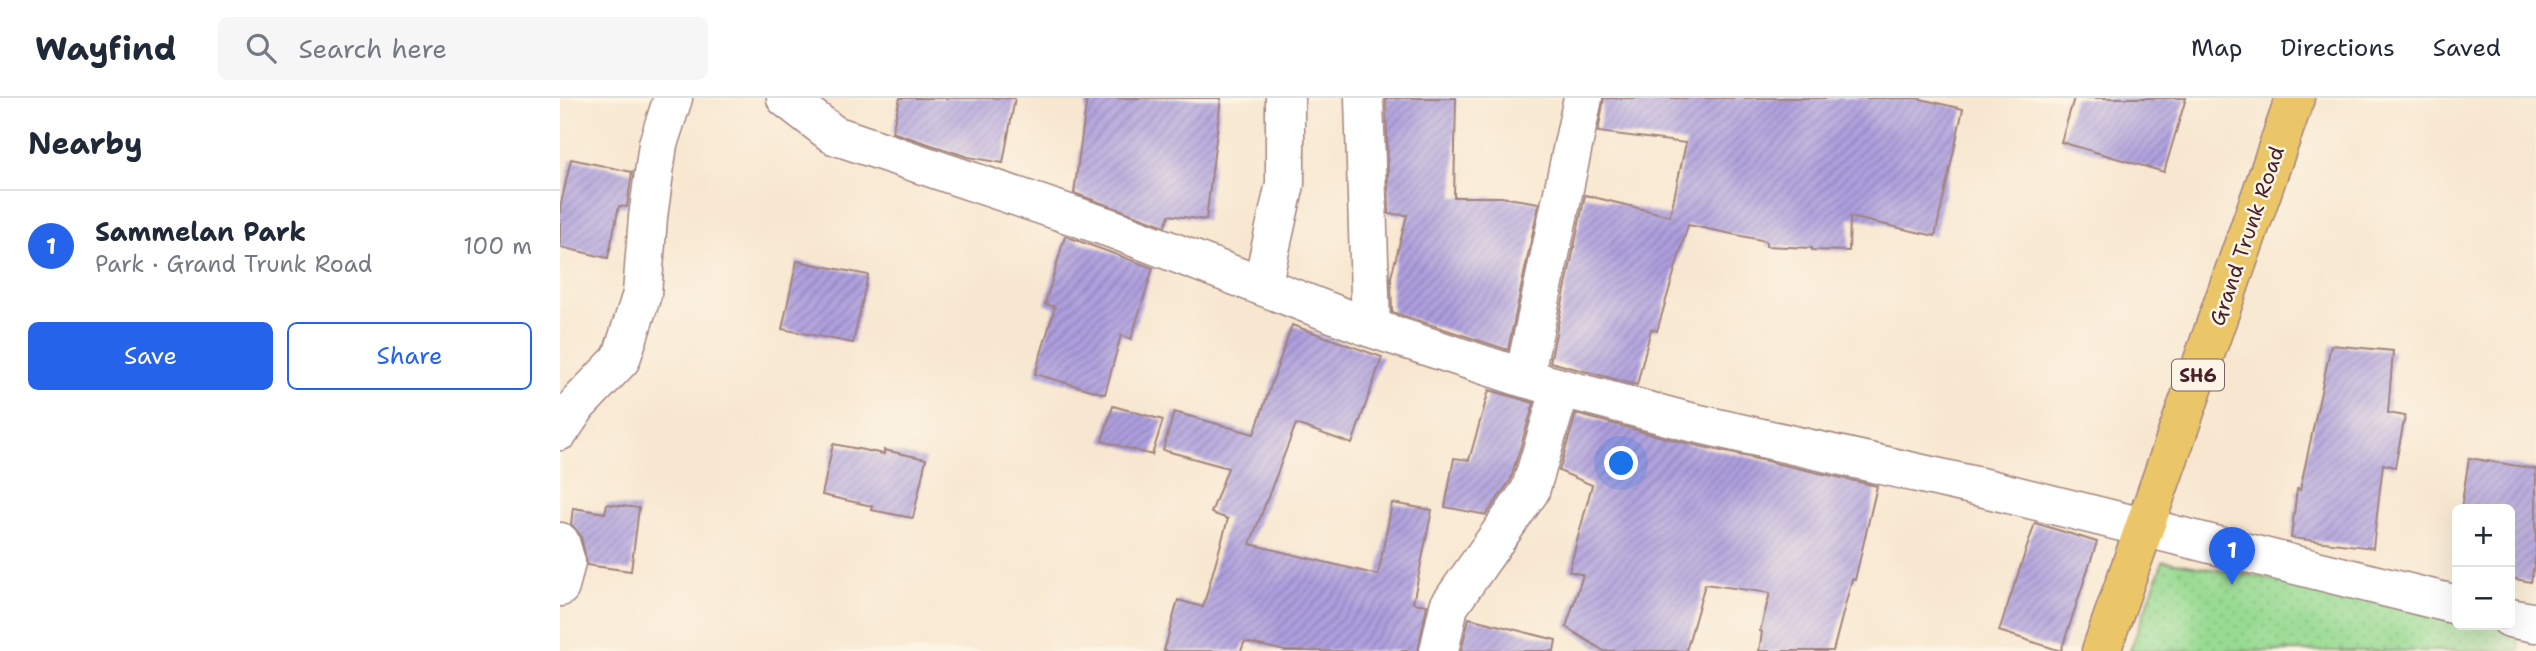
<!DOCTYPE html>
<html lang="en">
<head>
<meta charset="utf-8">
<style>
  :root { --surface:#fff; --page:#f6f6f7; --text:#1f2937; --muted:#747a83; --line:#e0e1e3; --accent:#2563eb }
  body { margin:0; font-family:"Shantell Sans",sans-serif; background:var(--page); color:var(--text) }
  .controls { position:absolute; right:21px; bottom:21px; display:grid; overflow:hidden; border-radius:10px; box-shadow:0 7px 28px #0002 }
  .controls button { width:63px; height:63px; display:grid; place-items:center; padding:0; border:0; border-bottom:2px solid var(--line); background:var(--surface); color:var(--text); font:35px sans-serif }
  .you { position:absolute; left:1062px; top:366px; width:24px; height:24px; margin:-18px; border:5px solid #fff; border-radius:50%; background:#1a73e8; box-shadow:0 0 0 10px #1a73e833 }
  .badge { display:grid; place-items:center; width:46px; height:46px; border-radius:50%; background:var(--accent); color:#fff; font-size:23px; font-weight:700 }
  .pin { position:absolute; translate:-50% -58px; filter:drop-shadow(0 2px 4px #0008) }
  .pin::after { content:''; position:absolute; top:37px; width:24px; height:21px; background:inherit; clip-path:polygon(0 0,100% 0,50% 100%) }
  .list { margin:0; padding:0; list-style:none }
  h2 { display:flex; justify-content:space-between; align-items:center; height:91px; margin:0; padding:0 28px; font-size:30px }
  h2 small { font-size:23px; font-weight:400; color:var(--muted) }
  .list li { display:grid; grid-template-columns:46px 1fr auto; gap:21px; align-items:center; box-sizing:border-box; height:112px; padding:0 28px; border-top:2px solid var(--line) }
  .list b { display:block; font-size:26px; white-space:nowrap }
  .list p { margin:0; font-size:23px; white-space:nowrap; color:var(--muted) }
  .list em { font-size:23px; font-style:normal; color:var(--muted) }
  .actions { display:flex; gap:14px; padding:21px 28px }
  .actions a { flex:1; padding:16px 0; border:2px solid var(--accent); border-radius:10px; text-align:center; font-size:24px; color:var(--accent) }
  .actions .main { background:var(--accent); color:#fff }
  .icon { flex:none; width:38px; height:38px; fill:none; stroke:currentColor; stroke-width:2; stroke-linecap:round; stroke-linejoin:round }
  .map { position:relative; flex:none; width:1976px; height:553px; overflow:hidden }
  header { display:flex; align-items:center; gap:42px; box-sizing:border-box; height:98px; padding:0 35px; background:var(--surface); border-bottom:2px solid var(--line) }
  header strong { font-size:33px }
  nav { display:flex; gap:38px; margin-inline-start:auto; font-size:24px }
  .search { width:490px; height:63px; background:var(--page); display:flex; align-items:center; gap:18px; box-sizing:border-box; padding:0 24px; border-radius:10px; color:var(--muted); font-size:26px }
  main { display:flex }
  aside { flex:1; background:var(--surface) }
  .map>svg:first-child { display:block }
</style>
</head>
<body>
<header>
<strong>Wayfind</strong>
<div class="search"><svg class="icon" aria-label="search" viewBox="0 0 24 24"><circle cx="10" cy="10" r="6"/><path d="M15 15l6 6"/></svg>Search here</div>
<nav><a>Map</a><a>Directions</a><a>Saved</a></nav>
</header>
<main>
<aside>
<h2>Nearby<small></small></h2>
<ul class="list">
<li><span class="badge">1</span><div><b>Sammelan Park</b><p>Park · Grand Trunk Road</p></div><em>100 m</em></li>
</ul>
<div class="actions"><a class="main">Save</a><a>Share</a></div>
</aside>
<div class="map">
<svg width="1976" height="553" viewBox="0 0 1976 553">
  <defs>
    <pattern id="park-dots" width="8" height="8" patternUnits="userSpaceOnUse" patternTransform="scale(1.75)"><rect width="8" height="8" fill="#97da92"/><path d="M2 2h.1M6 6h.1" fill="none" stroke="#84bb7e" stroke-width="1.8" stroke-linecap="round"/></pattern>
    <pattern id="building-hatch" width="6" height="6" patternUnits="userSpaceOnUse" patternTransform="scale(1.75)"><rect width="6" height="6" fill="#ad9fde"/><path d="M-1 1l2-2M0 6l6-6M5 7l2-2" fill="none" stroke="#8f81b4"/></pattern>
  </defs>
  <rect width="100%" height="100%" fill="#fcf5e5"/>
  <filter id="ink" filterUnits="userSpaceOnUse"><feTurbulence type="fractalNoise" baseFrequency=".0143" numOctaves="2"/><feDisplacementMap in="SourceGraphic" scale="14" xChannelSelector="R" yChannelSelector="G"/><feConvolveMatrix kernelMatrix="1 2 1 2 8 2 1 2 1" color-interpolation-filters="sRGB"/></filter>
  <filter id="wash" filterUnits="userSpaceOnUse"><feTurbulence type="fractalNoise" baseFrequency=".00686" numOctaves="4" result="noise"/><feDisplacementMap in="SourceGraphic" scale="28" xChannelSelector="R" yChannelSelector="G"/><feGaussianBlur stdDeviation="1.57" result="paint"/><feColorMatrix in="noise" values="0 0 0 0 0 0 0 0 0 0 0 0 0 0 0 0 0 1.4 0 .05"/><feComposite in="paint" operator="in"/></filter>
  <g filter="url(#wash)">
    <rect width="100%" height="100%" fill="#f8e7d0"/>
    <path fill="url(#park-dots)" stroke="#707c5e" stroke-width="2" d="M1603 463 1897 512V527H1950L1959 522V553H1570Z"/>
    <g id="blocks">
      <path fill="url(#building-hatch)" d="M340 0H455L443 65 408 59 332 34Z
        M527 0H661L646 122 609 117 605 128 514 95Z
        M826 0H896L894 99H941L979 105 948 252 832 214 831 179 847 117 829 116Z
        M1044 0H1356L1403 11 1375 138 1290 119 1289 153 1252 152V150L1206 148V143L1128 127 1097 233 1091 231 1077 287 990 264 1025 97 1110 118 1126 45 1038 34Z
        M1514 0H1626L1604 74 1501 44Z
        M11 61 72 74 67 109 59 108 48 160 0 149V110Z
        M505 138 593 170 571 241 561 237 545 296 475 276 495 209 485 206Z
        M237 163 308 177 293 245 222 231Z
        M732 227 822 259 792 346 736 326 690 446 818 477 832 405 872 412 853 505 867 507 858 553H725L686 544 684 545 681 553H604L618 502 643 509 668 421 651 415 668 370 603 352 614 314 694 336Z
        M1771 247 1833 253 1828 315 1845 318 1835 369 1823 366 1813 450 1731 440 1737 391 1740 392Z
        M929 292 974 305 950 383 926 417 885 409 894 360 909 362Z
        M553 308 603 322 592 357 542 343Z
        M1016 316 1121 344 1317 388 1295 482 1292 481 1273 553H1199L1202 534 1200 533 1210 495 1145 486 1126 553H1044L1006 529 1023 477 1009 473 1032 387 999 373Z
        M273 346 324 356V352L366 361 353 420 311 412 312 408 262 397Z
        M1909 360 1976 371V456L1971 484 1950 480V411H1901Z
        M47 406 79 410 71 473 27 467 21 438 11 426 13 410 45 415Z
        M1475 425 1537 444 1501 553 1439 533Z
        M909 520 996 542 994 553H901Z"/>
    </g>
  </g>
  <g filter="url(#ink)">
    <use href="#blocks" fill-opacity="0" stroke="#a1837e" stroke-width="2"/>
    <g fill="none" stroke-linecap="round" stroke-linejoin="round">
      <defs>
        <path id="minor" d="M226 0 274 37 553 131 811 230 964 280 1126 323 1429 391 1897 507
          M804 0 811 230
          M702 188 725 86V0
          M964 280 1023 0
          M0 333 18 306 61 261 82 196 88 119 98 46 113 0
          M0 444 6 464 0 489
          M1950 520 1976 525
          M879 553 889 508 970 393 1001 290"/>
        <path id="major" d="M1541 553 1735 0"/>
      </defs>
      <use href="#minor" stroke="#a1837e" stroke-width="41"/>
      <use href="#major" stroke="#a1837e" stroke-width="41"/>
      <use href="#minor" stroke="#fff" stroke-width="38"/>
      <use href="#major" stroke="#ebc669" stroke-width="38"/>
    </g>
  </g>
  <g text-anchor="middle" stroke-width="5" stroke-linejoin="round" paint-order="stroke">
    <rect fill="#fcf5e5" stroke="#7f5f63" stroke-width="2" x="1612" y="261.5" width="52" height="31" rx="5"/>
    <g font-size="19" font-weight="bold" fill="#4a1f2b">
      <text x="1638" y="284">SH6</text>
    </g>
    <g font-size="21" fill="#4a1f2b" stroke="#fcf5e5">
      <text transform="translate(1687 138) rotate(-71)" y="7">Grand Trunk Road</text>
    </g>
  </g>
</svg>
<div class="controls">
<button>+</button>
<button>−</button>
</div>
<div class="you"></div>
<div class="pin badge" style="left:1672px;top:487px">1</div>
</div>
</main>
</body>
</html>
